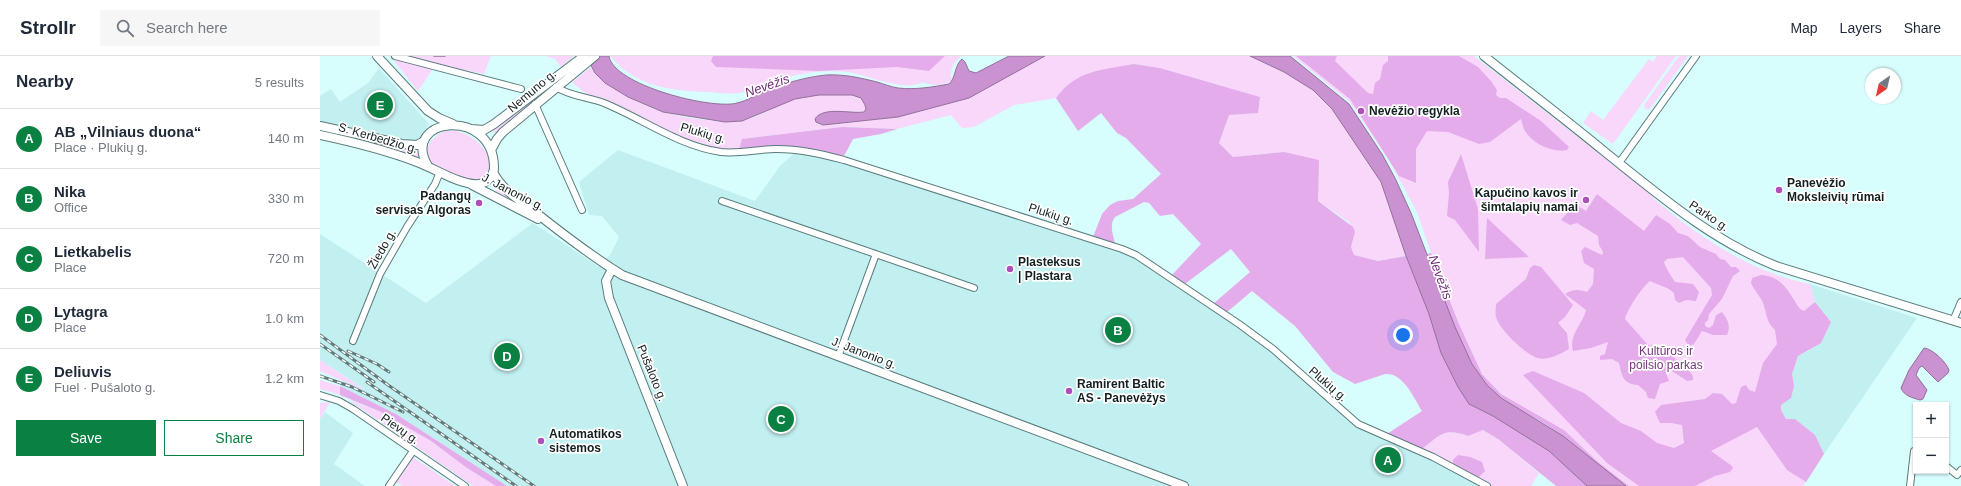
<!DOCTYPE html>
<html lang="en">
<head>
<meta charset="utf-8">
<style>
  :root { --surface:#fff; --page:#f6f6f7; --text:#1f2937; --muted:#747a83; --line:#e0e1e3; --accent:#0b8043 }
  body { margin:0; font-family:Arial,sans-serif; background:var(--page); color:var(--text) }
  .controls { position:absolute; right:12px; bottom:12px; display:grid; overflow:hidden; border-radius:0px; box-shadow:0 1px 3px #0004 }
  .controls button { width:36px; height:36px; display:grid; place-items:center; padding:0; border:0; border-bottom:1px solid var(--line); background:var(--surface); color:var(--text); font:20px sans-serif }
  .compass { position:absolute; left:1545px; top:12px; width:36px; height:36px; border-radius:50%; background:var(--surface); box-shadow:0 1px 3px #0004; rotate:214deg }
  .you { position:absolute; left:1083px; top:279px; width:14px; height:14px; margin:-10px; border:3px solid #fff; border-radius:50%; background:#1a73e8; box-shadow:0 0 0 6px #1a73e833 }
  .badge { display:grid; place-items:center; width:26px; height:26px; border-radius:50%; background:var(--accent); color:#fff; font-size:13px; font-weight:700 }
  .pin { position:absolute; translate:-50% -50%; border:2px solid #fff; box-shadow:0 1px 4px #0006 }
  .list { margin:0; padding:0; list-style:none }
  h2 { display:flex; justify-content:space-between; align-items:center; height:52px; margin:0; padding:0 16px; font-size:17px }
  h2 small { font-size:13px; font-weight:400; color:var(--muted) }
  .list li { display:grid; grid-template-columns:26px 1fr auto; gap:12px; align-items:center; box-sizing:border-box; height:60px; padding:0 16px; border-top:1px solid var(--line) }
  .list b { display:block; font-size:15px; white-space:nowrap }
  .list p { margin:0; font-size:13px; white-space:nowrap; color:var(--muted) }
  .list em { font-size:13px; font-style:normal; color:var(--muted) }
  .actions { display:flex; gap:8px; padding:12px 16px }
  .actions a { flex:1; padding:9px 0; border:1px solid var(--accent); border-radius:0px; text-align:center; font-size:14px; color:var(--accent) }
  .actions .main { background:var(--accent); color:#fff }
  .icon { flex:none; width:22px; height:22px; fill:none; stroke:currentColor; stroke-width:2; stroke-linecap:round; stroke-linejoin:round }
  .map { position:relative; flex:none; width:1641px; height:430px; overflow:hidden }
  header { display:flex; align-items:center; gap:24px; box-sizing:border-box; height:56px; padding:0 20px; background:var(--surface); border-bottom:1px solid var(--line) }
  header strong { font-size:19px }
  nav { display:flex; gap:22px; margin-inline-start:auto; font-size:14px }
  .search { width:280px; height:36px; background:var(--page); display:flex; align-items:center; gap:10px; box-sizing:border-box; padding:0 14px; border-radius:0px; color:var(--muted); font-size:15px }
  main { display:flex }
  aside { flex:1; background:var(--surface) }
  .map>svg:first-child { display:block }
</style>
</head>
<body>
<header>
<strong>Strollr</strong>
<div class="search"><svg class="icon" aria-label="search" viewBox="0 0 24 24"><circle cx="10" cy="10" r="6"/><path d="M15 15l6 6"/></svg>Search here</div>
<nav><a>Map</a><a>Layers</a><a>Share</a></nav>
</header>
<main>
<aside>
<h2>Nearby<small>5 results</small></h2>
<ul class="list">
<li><span class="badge">A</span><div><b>AB „Vilniaus duona“</b><p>Place · Plukių g.</p></div><em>140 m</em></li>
<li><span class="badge">B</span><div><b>Nika</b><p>Office</p></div><em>330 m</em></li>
<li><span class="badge">C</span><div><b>Lietkabelis</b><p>Place</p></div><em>720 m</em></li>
<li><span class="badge">D</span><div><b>Lytagra</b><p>Place</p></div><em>1.0 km</em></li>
<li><span class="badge">E</span><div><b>Deliuvis</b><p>Fuel · Pušaloto g.</p></div><em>1.2 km</em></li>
</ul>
<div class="actions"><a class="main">Save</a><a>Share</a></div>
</aside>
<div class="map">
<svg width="1641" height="430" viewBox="0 0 1641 430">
  <rect width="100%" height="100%" fill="#d8fdfd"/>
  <path fill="#c2eff0" d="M59 12 109 68 100 82 94 85 0 67V40L11 33 20 46 48 27Z
    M480 92 686 154 814 194 927 271 1042 367 1169 430H187L76 358 20 330 23 324 45 333 0 304V178L106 247 213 167 278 210 290 199 299 181 282 160 269 159 259 126 298 94 435 145 460 110Z
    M1490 228 1597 262 1504 398 1495 379 1466 363 1461 354V348L1474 330 1472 318 1478 300 1490 294 1511 266 1495 246Z
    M5 356 33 377 14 408 45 430H0V363Z"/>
  <path fill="#f8d7fb" d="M70 0H171L164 18 116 8 98 35Z
    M226 0H254L241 11 235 3Z
    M290 0H641C633 7 630 13 631 25 623 30 611 30 603 26 586 36 551 21 533 17 526 15 518 16 511 15 491 15 468 20 449 27 440 29 432 34 423 36 413 39 400 37 389 36 352 35 316 31 290 0Z
    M725 0H930L964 16 993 34 1012 53 1038 90 1061 126 1086 200 1058 205 1034 199 1031 191 1035 176 1029 166 998 145 964 96 913 101 899 87 909 59 938 57 940 41 840 12 814 8 741 35 736 42 694 49 654 71 642 72 631 59 577 73 522 71 422 83 419 94 400 93 360 81 266 38 252 26 271 11C282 27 324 51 343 56 359 61 405 68 421 65 440 61 457 48 475 43 488 39 531 33 541 43 544 45 546 49 546 53L544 56 522 55 495 63 496 66 503 69 578 61 649 42Z
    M973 0H1154L1331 138 1333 142C1379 181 1430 216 1490 228L1495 246 1511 266 1501 287 1478 300 1472 318 1474 330 1471 342 1462 348 1461 353 1466 363H1475L1495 379 1504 398 1483 430H1309L1278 406 1244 374 1181 338 1162 318 1139 268 1111 197 1097 156 1069 104 1030 46Z
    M1337 0H1356L1293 88 1263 67 1271 55 1283 64 1329 3 1333 6Z
    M1359 0H1368L1332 50 1328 54 1325 53 1324 49Z
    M217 42 176 78 172 74 214 43Z
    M0 73 88 93 86 99 0 76Z
    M128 74C151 73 185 103 162 123 151 126 124 116 114 109 97 96 113 79 128 74Z
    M90 93H99L98 103 88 100Z
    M178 132 208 154 175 137Z
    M0 304 47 335 0 315Z
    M0 324 20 330V339L0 333Z
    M27 343 59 355 111 385 147 412 176 430H153Z
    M10 346 0 363V347Z
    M1163 374 1178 383 1219 417 1211 430H1169L1102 393C1120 379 1124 371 1148 380Z
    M90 399 135 430H83L73 424Z"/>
  <path fill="#e5aceb" d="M393 0H625L609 15 577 11 499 15 396 11 391 5Z
    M976 0H1017L1015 5 1048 37 1053 38 1055 27 1060 23 1063 9 1068 5V0H1139L1158 11 1171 25 1177 34 1176 39 1180 42H1186L1221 65 1249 91 1247 94C1232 97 1213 88 1205 75 1203 72 1202 66 1201 63L1170 86 1159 88 1128 76 1107 75 1096 93V127L1079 120 1030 43Z
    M814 8 840 12 940 41 938 57 909 59 899 87 913 101 964 96 999 104 998 145 1033 171 1035 176 1031 191 1034 199 1058 205 1086 200 1109 258 1121 297 1149 348 1173 360 1229 395 1267 430H1236L1178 383 1163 374 1148 380C1124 371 1120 379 1102 393L1067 378 1102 355C1094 342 1083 316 1065 318L1035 328 1013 316 975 270 932 235 906 257 893 248 930 216 911 193 865 228 852 219 881 188 853 158 840 160 829 147 824 146 795 161C789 169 793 178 795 188L773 181 782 158 790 149 798 145 813 143 841 118 806 82 797 77 781 57 758 75 736 42C756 14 782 14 814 8Z
    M522 71 577 73 561 78 533 83 523 102 480 92 419 94 422 83Z
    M1141 98 1158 153 1159 196 1135 164 1127 160 1129 137 1128 126Z
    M1277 138 1324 175 1336 159 1350 168 1358 177 1368 180 1380 191 1396 198 1400 203 1405 204 1411 211H1416L1420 215 1413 220 1402 243 1389 258 1388 264 1385 267V270L1389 272 1393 269 1396 259 1402 256C1408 264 1411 270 1407 279H1393L1382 275 1374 288 1369 290 1365 284 1392 239 1391 232 1363 201 1347 203 1344 206C1345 211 1352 221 1355 226L1373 228 1379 236 1376 245 1366 244 1359 247 1355 244 1354 237 1349 233 1330 225C1322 231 1307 254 1305 263L1328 289 1337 291 1342 297 1354 301 1357 305 1356 310 1358 314 1368 313 1373 320V324L1367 325 1349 313 1346 317 1349 325 1340 328 1335 343 1328 342 1326 336 1318 329C1302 328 1302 319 1299 307L1292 303 1280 304V300L1285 298 1288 286 1271 292 1253 295C1248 279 1263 268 1266 254L1245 238C1252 233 1259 233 1267 236L1273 228 1274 213 1264 207 1261 195 1265 191 1282 199 1283 196 1279 189 1278 180 1257 167 1250 169 1241 164C1246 158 1251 152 1258 150L1266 155Z
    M1167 162 1209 201 1165 203Z
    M1111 197 1139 268 1162 318 1181 338 1244 374 1278 406 1309 430H1306C1281 411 1257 390 1231 372 1210 358 1185 349 1168 330 1144 305 1117 232 1107 198Z
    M1214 209 1221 211 1253 249 1245 261 1238 267 1247 277 1249 293C1240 298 1228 305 1217 302 1205 298 1179 273 1176 261 1175 257 1176 252 1176 248L1206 223 1210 212Z
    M1441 219C1464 221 1468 236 1480 253L1484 255 1495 246 1511 266 1501 287 1478 300 1472 318 1474 330 1471 342 1461 349V354L1466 363H1475L1495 379 1504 398 1486 426 1467 414 1437 371 1391 395 1412 410 1413 412 1410 416 1395 420 1375 430H1319L1287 407 1203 319 1213 315 1264 337 1301 367 1321 375 1337 387 1354 392 1364 387 1362 369 1351 367H1340L1335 356 1341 349 1385 343 1393 337 1402 338 1412 348 1416 347 1421 331 1426 329 1429 334 1435 336 1443 307 1457 288 1455 274C1447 267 1447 260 1444 250 1442 242 1435 236 1431 227L1432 222Z
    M20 330 76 358 187 430H176L147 412 111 385 59 355 20 339Z
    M1138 399 1150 401 1162 406 1165 415 1157 423 1133 410V404Z"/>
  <path fill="#ca92d0" stroke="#93709b" d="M266 0H289C293 29 392 54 417 47 427 45 437 38 447 34 466 27 486 21 506 19 524 18 541 22 557 26 564 28 571 31 578 32 595 34 613 31 629 28 636 22 634 10 642 3L645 6 649 15 656 17 689 0H725L649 42 578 61 503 69 496 66 495 63C503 50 531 58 544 56L546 53 545 49 541 42 532 39H499L475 43 422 65 405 66 343 56 308 41 285 27 275 17Z
    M930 0H970L1029 48 1062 98 1075 122 1091 157 1135 271 1152 308 1167 329 1181 342 1243 380 1306 430H1267L1229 395 1173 360 1149 348 1138 331 1121 297 1109 258 1086 200 1061 126 1012 53 993 34 964 16Z
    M1604 292C1613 293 1626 306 1629 314L1628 317 1618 326 1602 310 1599 312 1596 319 1607 334 1603 343 1600 344C1593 342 1584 340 1581 332L1589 314Z"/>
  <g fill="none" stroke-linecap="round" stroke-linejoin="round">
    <path stroke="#93709b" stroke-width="1.5" d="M114 0H125"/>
    <defs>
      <path id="minor" d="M75 0 201 33
        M236 31C249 40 268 41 284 47 323 63 359 90 401 96 420 98 438 93 456 93 480 93 501 98 524 104L802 193 816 199 919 268 953 293 1038 368 1113 401 1167 430
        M215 48 262 154
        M1299 107 1376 0
        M402 145 654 232
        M1633 265 1641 246
        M33 285 60 218 87 171 115 128 120 116
        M518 301 556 198
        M0 339 19 345 33 353 145 430
        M1626 410 1637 419 1641 414
        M69 430 93 395
        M1590 430 1594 395H1596"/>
      <path id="major" d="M57 0 108 55 119 62 133 68
        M1164 0C1204 32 1245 63 1285 96 1339 139 1391 184 1456 210L1641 267
        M0 70 82 88 97 89 104 85
        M151 73 164 74 174 68 264 0
        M0 79C33 86 65 94 97 106 114 112 141 130 159 128 167 127 174 120 174 112 174 50 79 61 108 110
        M171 94 177 83 183 76 275 0
        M173 116C182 133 195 141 210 152 240 176 270 199 302 219L864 430
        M152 129 218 163
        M292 213 286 225 289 242 363 430"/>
    </defs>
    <use href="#minor" stroke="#597b7b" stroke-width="8"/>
    <use href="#major" stroke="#597b7b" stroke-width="10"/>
    <use href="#minor" stroke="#fff" stroke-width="6"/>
    <use href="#major" stroke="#fff" stroke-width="8"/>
    <defs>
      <path id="rail" d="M0 279 68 329 214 430
        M0 288 54 326
        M28 295 57 308 69 316
        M0 320 32 331 83 356
        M47 326 196 430"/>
    </defs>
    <use href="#rail" stroke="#637a7a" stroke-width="3"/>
    <use href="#rail" stroke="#fff" stroke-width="1.5" stroke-dasharray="4.5" stroke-linecap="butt"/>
  </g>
  <g fill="#ae50b9" stroke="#fff" stroke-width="1.5">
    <circle cx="1041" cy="55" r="4"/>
    <circle cx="1459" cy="134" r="4"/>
    <circle cx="1266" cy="144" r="4"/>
    <circle cx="159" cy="147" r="4"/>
    <circle cx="690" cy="213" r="4"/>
    <circle cx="749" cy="335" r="4"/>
    <circle cx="221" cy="385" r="4"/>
  </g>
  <g text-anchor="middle" stroke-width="3.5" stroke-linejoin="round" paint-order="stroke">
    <g font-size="12" fill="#122020" stroke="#fff">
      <text transform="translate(212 35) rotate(-40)" y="4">Nemuno g.</text>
      <text transform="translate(383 77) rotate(16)" y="4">Plukių g.</text>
      <text transform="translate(58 82) rotate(16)" y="4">S. Kerbedžio g.</text>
      <text transform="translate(193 136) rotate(27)" y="4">J. Janonio g.</text>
      <text transform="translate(731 158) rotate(18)" y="4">Plukių g.</text>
      <text transform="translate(1389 160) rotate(34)" y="4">Parko g.</text>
      <text transform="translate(62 193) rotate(-60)" y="4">Žiedo g.</text>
      <text transform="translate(544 297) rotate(21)" y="4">J. Janonio g.</text>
      <text transform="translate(332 317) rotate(68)" y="4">Pušaloto g.</text>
      <text transform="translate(1008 328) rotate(41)" y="4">Plukių g.</text>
      <text transform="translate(80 373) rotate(35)" y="4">Pievų g.</text>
    </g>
    <g font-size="12" font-weight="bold" fill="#122020" stroke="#fff" text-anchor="start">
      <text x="1049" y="59">Nevėžio regykla</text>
      <text x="1467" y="131">Panevėžio<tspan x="1467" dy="14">Moksleivių rūmai</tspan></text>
      <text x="1258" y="141" text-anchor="end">Kapučino kavos ir<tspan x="1258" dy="14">šimtalapių namai</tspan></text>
      <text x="151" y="144" text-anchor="end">Padangų<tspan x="151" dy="14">servisas Algoras</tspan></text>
      <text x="698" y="210">Plasteksus<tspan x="698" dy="14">| Plastara</tspan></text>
      <text x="757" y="332">Ramirent Baltic<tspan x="757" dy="14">AS - Panevėžys</tspan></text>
      <text x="229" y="382">Automatikos<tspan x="229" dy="14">sistemos</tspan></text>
    </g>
    <g font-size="12" fill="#77347f" stroke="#fff">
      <text x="1346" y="299">Kultūros ir<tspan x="1346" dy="14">poilsio parkas</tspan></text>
    </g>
    <g font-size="13" font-style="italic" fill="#6f2d77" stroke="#fff">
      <text transform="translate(447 29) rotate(-19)" y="5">Nevėžis</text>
      <text transform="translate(1121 221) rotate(70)" y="5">Nevėžis</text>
    </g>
  </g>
</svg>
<div class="controls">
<button>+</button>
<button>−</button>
</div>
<svg class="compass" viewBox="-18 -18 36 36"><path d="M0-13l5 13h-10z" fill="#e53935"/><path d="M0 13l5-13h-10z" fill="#747a83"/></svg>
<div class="you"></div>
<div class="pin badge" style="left:1068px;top:404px">A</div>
<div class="pin badge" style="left:798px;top:274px">B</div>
<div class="pin badge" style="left:461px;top:363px">C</div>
<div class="pin badge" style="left:187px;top:300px">D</div>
<div class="pin badge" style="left:60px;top:49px">E</div>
</div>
</main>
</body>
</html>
